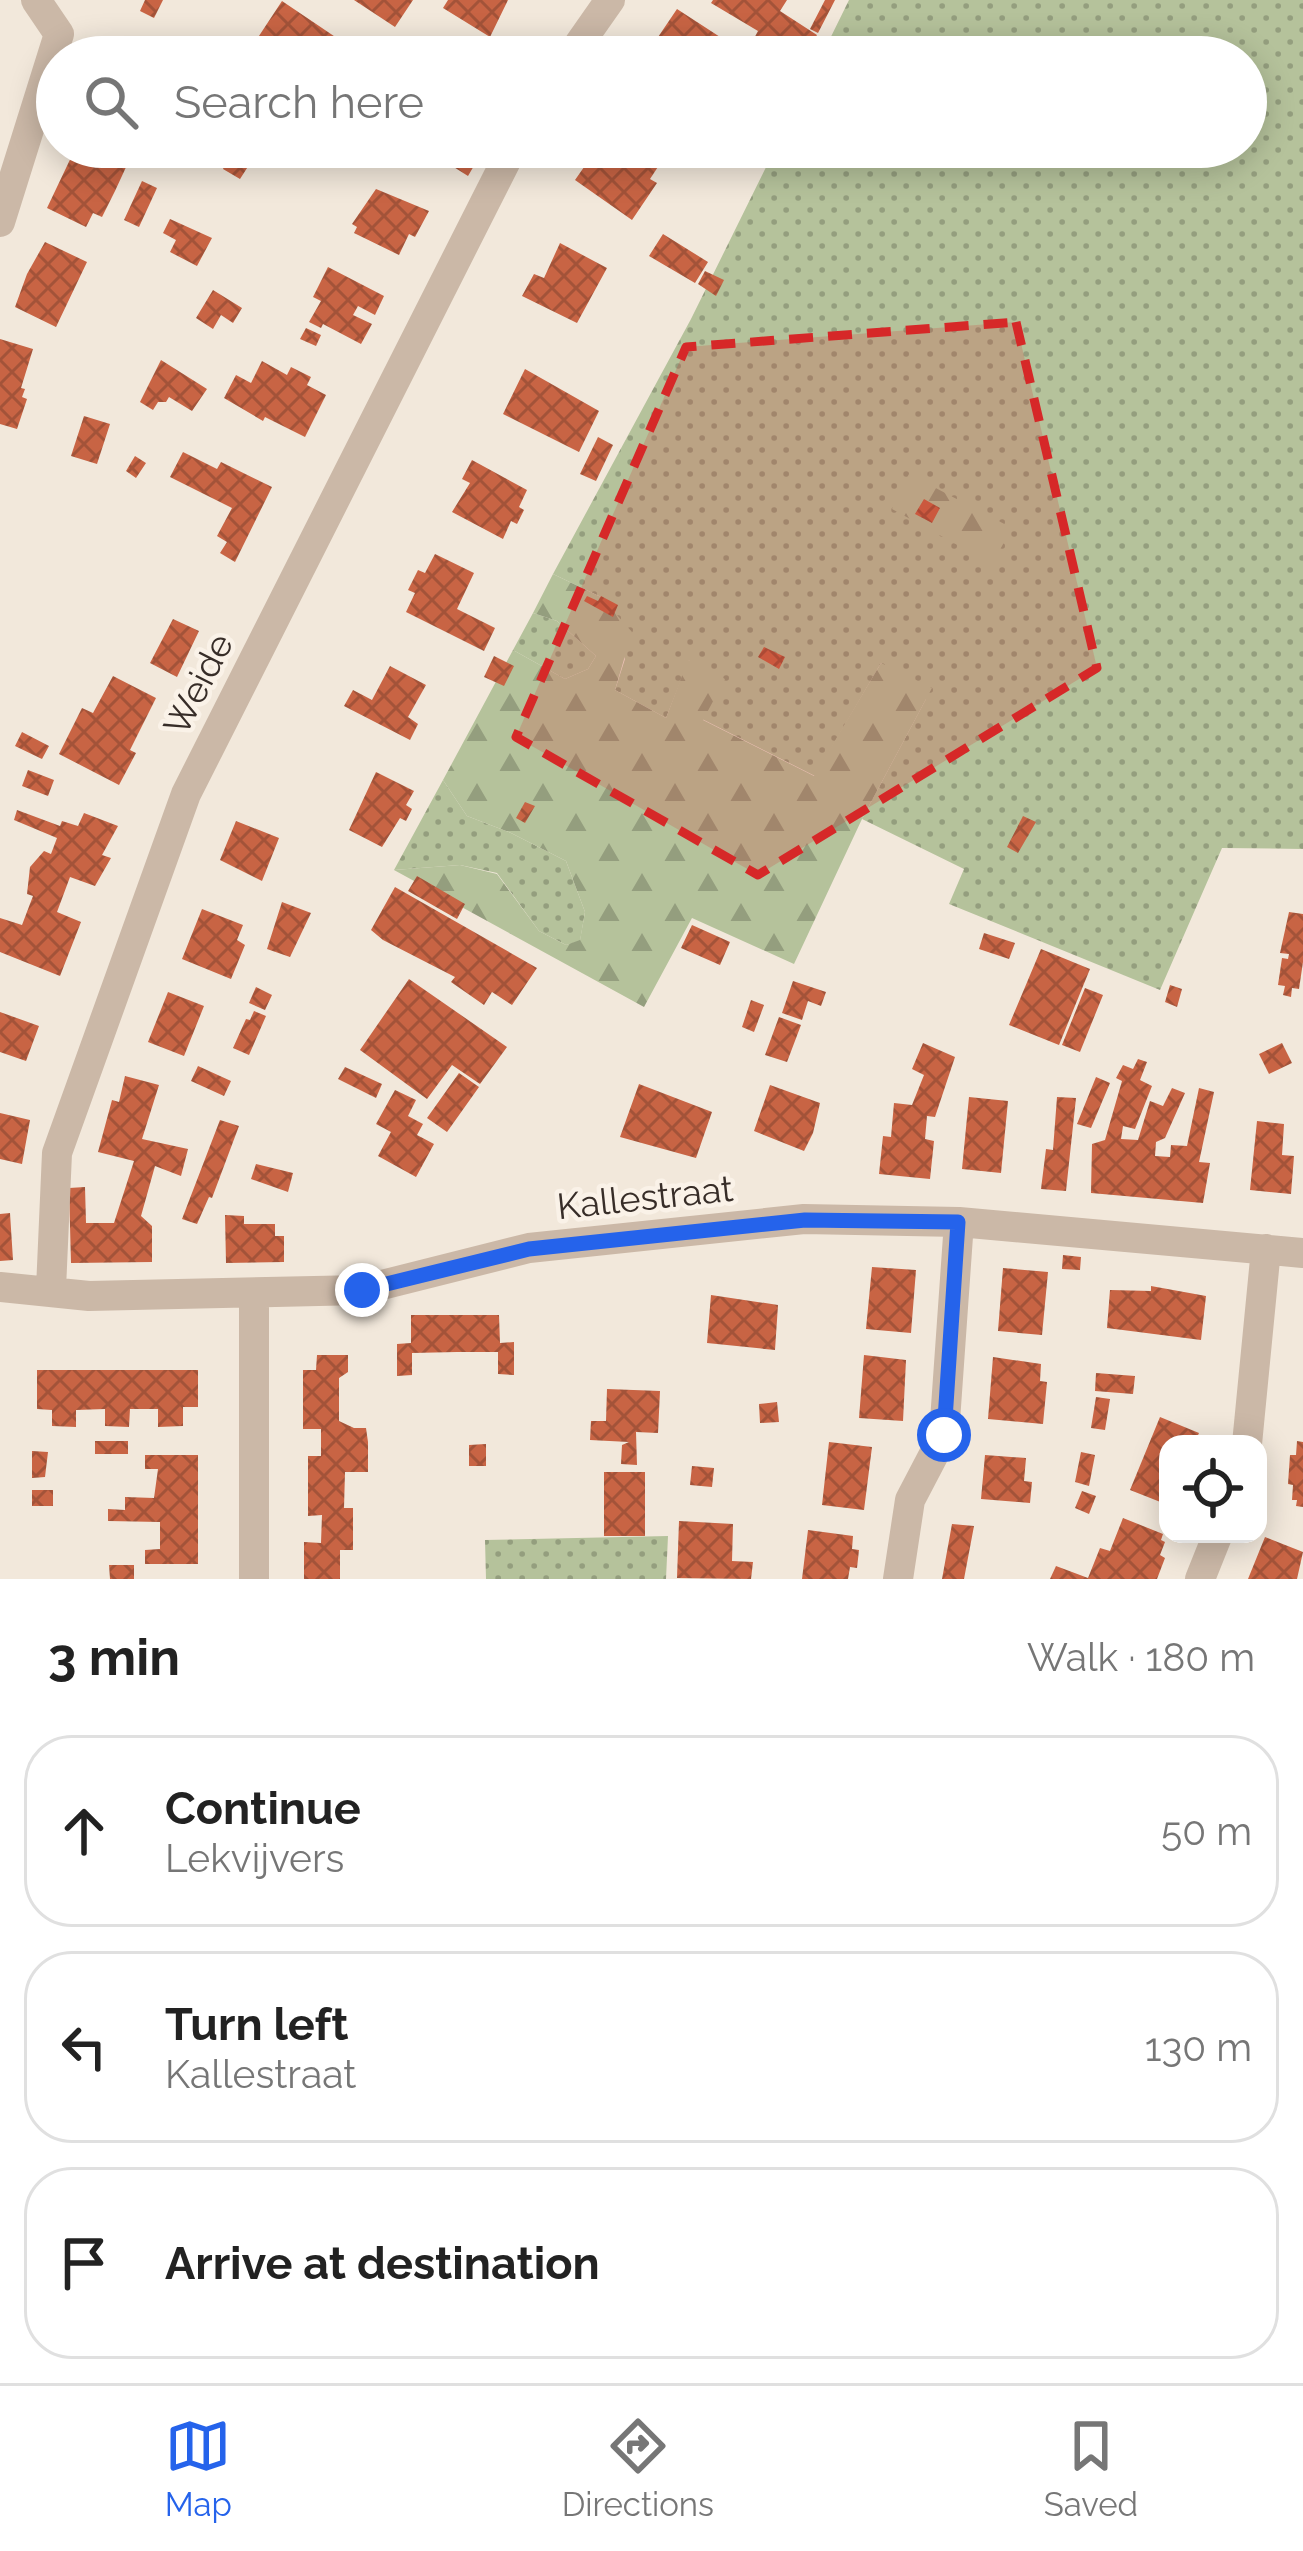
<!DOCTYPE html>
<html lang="en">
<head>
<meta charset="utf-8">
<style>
  :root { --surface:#fff; --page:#f2f2f2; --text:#222; --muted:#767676; --line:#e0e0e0; --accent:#2563eb }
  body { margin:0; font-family:Raleway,sans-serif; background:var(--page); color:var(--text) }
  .controls { position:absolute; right:36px; bottom:36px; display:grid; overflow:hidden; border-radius:24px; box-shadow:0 6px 30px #0003 }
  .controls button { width:108px; height:108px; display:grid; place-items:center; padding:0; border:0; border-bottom:3px solid var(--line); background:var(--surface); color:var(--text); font:60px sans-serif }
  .stop { position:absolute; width:36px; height:36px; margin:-27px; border:9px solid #2563eb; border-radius:50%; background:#fff }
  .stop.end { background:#2563eb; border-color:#fff; box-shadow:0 3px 12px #0008 }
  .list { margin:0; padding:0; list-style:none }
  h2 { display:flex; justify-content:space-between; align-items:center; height:156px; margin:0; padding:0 48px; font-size:51px }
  h2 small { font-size:39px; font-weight:400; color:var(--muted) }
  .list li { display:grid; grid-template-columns:78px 1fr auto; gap:36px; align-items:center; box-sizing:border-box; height:192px; margin:0 24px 24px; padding:0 24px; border:3px solid var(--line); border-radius:48px }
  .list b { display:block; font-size:45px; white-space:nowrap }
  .list p { margin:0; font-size:39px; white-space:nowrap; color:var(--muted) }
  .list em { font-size:39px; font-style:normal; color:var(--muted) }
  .icon { flex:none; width:66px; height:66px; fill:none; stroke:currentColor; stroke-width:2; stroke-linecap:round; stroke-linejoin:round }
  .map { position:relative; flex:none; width:1303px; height:1579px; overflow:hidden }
  .search { position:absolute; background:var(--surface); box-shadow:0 6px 30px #0003; left:36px; right:36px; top:36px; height:132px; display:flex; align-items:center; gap:30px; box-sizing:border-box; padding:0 42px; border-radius:66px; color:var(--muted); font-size:45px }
  .sheet { height:804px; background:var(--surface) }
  nav { display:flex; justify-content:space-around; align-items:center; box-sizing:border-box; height:168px; border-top:3px solid var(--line); background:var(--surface); font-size:33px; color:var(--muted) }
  nav a { display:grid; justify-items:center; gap:6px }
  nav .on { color:var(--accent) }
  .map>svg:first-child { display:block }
</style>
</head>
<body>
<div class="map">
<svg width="1303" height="1579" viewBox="0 0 1303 1579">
  <defs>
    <pattern id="grass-dots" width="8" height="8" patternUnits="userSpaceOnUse" patternTransform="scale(3)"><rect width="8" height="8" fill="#b5c29b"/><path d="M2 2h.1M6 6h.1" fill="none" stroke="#949e7e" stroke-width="1.8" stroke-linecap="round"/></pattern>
    <pattern id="forest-firs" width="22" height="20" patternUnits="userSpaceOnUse" patternTransform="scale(3)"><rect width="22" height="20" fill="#b5c29b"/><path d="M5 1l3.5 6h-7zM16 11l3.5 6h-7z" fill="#949e7e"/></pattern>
    <pattern id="building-cross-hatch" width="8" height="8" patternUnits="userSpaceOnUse" patternTransform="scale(3)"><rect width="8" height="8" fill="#c86444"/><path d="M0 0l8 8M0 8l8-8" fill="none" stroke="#a35339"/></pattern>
  </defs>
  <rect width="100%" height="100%" fill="#f2e8db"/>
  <path fill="url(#grass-dots)" d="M849 0H1303V849L1222 848 1160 990 949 904 964 869 862 819 926 699 881 663 815 776 702 719 689 660 666 718 615 690 625 659 601 597 553 574 691 319 776 147H1246V57H821Z
    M533 613 557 621 596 656 588 669 565 679 513 650Z
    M443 780 467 816 511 833 566 861 585 912 580 941 566 945 539 931 497 873 460 865 394 870Z
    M668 1536 666 1579H486L485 1540Z"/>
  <path fill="url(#forest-firs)" d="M909 474 1012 528 992 564 892 509Z
    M553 574 601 597 632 632 615 690 666 718 688 660 725 679 703 720 814 776 881 663 932 688 862 819 794 964 692 918 644 1007 394 870 460 865 497 874 539 931 566 945 580 940 585 912 566 861 511 833 467 816 443 780 513 650 565 679 588 669 596 656 557 621 533 613Z"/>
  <path fill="url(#building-cross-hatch)" d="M145 0H163L154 18 140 11Z
    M354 0H413L395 27Z
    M448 0H508L490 37 443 8Z
    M713 0H787L780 11 817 35 805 57 778 43 771 56 751 44 758 31 711 3Z
    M825 0H835L818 33 810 29Z
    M282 1 365 57H265L251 48Z
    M677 9 737 48 731 57H669L652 46Z
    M76 147H124L118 161 127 165 115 191 102 217 93 213 86 227 47 208Z
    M448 147H485L468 176 441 159Z
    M598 147H671L650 179 657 183 632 220 575 180Z
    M226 153 249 165 240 179 223 169 225 164 220 161Z
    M142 181 157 188 139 227 124 220Z
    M376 189 429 211 415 237 409 234 399 255 354 233 357 227 352 224Z
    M170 219 212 238 197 266 170 252 176 240 163 233Z
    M663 234 708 262 695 283 649 256Z
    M45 242 87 262 56 327 15 307 27 274Z
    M560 243 607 268 577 323 522 296 534 274 544 278Z
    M328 267 384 296 375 315 358 306 353 315 372 324 361 344 323 324 321 328 309 322 321 301 313 297Z
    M705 271 724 280 716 296 698 284Z
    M213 290 242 308 233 323 221 315 213 329 196 318Z
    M306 328 321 335 316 346 300 339Z
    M0 339 33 349 21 388 25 389 22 397 27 399 17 429 0 424Z
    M161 360 207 389 192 411 169 397 166 402H158L153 410 140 402Z
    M262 361 287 375 291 367 311 377 307 385 326 395 305 437 265 417 263 421 224 398 236 375 251 383Z
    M525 369 599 411 579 452 503 414Z
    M84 416 110 424 97 464 71 456Z
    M598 437 613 445 596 481 580 474Z
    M183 452 217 469 221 462 272 487 235 562 220 553 227 542 217 536 232 508 170 477Z
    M135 456 146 463 136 478 126 471Z
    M472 460 527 490 519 507 524 510 517 524 511 521 503 539 452 512 470 483 462 479Z
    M924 499 940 508 932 523 915 514Z
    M435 554 474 573 457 609 495 628 484 651 406 612 415 593 408 590 418 570 425 573Z
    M587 596 598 601 601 596 618 605 613 617 584 601Z
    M173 619 199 631 177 677 150 663Z
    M764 647 785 657 779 669 758 657Z
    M494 656 514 666 504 686 484 677Z
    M390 666 426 685 408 717 418 724 410 740 344 706 353 690 372 700Z
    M113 676 156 698 130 750 136 753 119 785 59 754 82 708 93 713Z
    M22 732 49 746 42 759 15 746Z
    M28 770 54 780 48 796 22 786Z
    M376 772 414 791 406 805 412 809 406 821 400 818 382 847 349 830Z
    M525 802 535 806 525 823 516 818Z
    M17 810 60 826 62 821 78 826 84 813 118 826 102 855 111 858 95 886 70 877 57 912 81 922 60 976 0 952V918L22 925 33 896 27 894 30 867 44 851 51 854 57 838 14 820Z
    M1023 816 1036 822 1018 853 1007 847Z
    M236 821 279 838 262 881 220 860Z
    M417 876 465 904 457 919 408 891Z
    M395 887 537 968 512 1005 492 992 484 1005 451 982 455 977 383 940 371 930Z
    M282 902 311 913 290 957 267 949Z
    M202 909 243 925 237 940 245 945 231 979 182 959Z
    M1289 912 1303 914V962L1299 989 1292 988 1291 997 1283 995 1285 986 1278 985 1282 958 1288 959 1289 954 1280 953Z
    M692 925 730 942 720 965 681 948Z
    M984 933 1015 943 1009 959 979 949Z
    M1041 949 1090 969 1059 1045 1009 1025Z
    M409 979 507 1047 480 1084 452 1065 427 1099 360 1050Z
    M793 981 826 992 821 1006 808 1001 802 1020 782 1013Z
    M1170 985 1182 989 1177 1007 1165 1002Z
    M256 987 272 995 265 1010 249 1003Z
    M1085 988 1103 995 1080 1052 1062 1045Z
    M168 992 204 1006 184 1056 148 1042Z
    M751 1000 764 1005 754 1032 742 1027Z
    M254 1011 266 1016 249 1055 233 1048 246 1019 250 1020Z
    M0 1012 39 1026 26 1061 0 1052Z
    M779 1017 801 1025 787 1062 765 1055Z
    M923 1043 955 1057 935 1117 927 1116 925 1139 934 1141 930 1179 879 1174 883 1136 891 1137 894 1103 912 1105 924 1075 912 1069Z
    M1282 1043 1292 1063 1269 1074 1259 1054Z
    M1138 1059 1147 1062 1140 1080 1152 1086 1135 1129 1123 1126 1121 1139 1138 1140 1150 1101 1163 1106 1172 1088 1185 1093 1165 1138 1156 1142 1155 1156 1170 1157 1171 1145 1187 1146 1199 1088 1214 1092 1199 1162 1210 1163 1203 1203 1091 1193 1092 1144 1105 1140 1122 1081 1116 1078 1123 1065 1133 1069Z
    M198 1066 231 1081 224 1096 191 1081Z
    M345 1067 382 1084 376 1098 338 1079Z
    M459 1073 479 1087 447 1132 427 1118Z
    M125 1076 159 1085 142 1139 188 1149 181 1176 155 1166 141 1216 152 1226V1262L71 1263 69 1188 85 1187 86 1223H114L134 1161 98 1152 112 1100 119 1102Z
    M1096 1077 1110 1083 1091 1128 1077 1124Z
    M639 1084 712 1112 696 1158 620 1137Z
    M770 1085 820 1103 813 1133 804 1151 754 1131Z
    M395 1090 416 1100 408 1116 423 1124 417 1135 434 1144 416 1177 378 1156 391 1132 376 1124Z
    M969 1097 1008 1101 1001 1173 962 1169Z
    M1057 1097 1076 1098 1066 1191 1041 1189 1046 1149 1053 1150Z
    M0 1113 30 1120 22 1164 0 1159Z
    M220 1120 239 1126 212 1198 209 1197 197 1224 182 1219Z
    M1257 1121 1284 1124 1282 1155 1294 1156 1291 1194 1250 1190Z
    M256 1164 293 1173 288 1192 251 1179Z
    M10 1213 13 1260 0 1261V1214Z
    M225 1215 244 1216V1224H275V1236H284V1262L226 1263Z
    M1063 1255 1081 1257 1080 1270 1062 1269Z
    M872 1267 916 1270 911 1333 866 1329Z
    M1003 1268 1048 1272 1042 1335 998 1331Z
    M1151 1286 1206 1296 1201 1340 1107 1328 1110 1290 1151 1291Z
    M711 1295 778 1305 775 1350 707 1343Z
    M411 1315H499L500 1343 514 1342V1375L498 1374V1352H457L412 1353V1375L397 1376V1344L411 1343Z
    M317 1355H348V1372L339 1378V1421L354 1428H366L368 1442V1472H345L344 1508H353V1550H340V1579H304V1542L321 1543 322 1515 308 1516V1456H321V1429H303V1370H316Z
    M864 1355 906 1360 903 1421 859 1418Z
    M993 1357 1041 1364 1040 1381 1047 1382 1043 1424 988 1419Z
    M37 1370H198V1407H183V1426L158 1427V1409H130L129 1427 105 1426V1409L76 1410V1427L52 1426V1410L37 1409Z
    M1096 1373 1135 1376 1133 1394 1095 1391Z
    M607 1389 660 1391 658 1433 636 1432 637 1465 621 1464 622 1445 629 1442 590 1440 591 1421H606Z
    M1096 1397 1110 1399 1105 1430 1091 1428Z
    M777 1402 779 1422 760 1423 759 1404Z
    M1160 1417 1199 1433 1194 1444H1168V1505L1130 1490Z
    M95 1441H128V1454H95Z
    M1297 1441 1303 1442V1507L1296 1506 1297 1500H1292L1293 1485 1288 1484 1290 1455H1296Z
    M829 1442 872 1447 864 1510 822 1505Z
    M486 1444V1466H469V1445Z
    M32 1451 48 1452 45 1477 32 1478Z
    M1081 1452 1095 1455 1089 1486 1075 1482Z
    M145 1455H198V1564H145V1550L160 1549V1522L108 1521V1509L125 1510V1497L154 1498 158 1469H145Z
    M985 1455 1026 1458 1024 1481 1032 1482 1030 1503 981 1499Z
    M692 1466 714 1468 712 1487 690 1485Z
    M604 1472H645V1536H604Z
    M32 1490H53V1506H32Z
    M1082 1491 1096 1496 1089 1514 1075 1508Z
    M1123 1518 1163 1534 1161 1540 1165 1542 1160 1555 1165 1558 1157 1579H1050L1056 1566 1088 1578 1100 1548 1110 1551Z
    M679 1521 733 1524 732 1561 753 1562 751 1579 677 1578Z
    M952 1524 974 1526 964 1579H942Z
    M808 1530 853 1536 852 1549 859 1550 857 1568 850 1567 848 1579H802Z
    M1265 1537 1303 1552 1297 1579H1248Z
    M109 1565H134V1579H110Z"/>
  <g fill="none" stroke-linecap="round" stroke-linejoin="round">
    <path stroke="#cbb8a7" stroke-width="30" d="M570 57 610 0
      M0 222 59 34 36 0
      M0 1287 89 1296 362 1290 529 1248 804 1219 959 1222 1303 1253
      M51 1289 57 1153 186 794 513 147
      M1247 1444 1266 1249
      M254 1579V1293
      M898 1579 910 1500 944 1435 959 1222
      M1200 1579 1218 1534"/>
  </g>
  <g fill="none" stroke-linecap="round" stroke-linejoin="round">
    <path stroke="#2563eb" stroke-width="15" d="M362 1290 529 1249 805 1220 958 1222 944 1435"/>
  </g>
  <path fill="#d62828" fill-opacity="0.2" stroke="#d62828" stroke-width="9" stroke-dasharray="24 15" stroke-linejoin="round" d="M1016 322 1097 668 758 875 516 737 686 347Z"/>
  <g text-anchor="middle" stroke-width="9" stroke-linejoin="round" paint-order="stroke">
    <g font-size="36" fill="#372d28" stroke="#faf2e8">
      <text transform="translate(198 684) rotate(-63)" y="13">Weide</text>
      <text transform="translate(645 1197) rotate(-6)" y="13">Kallestraat</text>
    </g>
  </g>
</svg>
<div class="controls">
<button><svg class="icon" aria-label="locate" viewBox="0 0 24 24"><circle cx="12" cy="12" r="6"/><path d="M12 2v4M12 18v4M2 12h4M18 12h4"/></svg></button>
</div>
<div class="stop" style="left:944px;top:1435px"></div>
<div class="stop end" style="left:362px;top:1290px"></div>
<div class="search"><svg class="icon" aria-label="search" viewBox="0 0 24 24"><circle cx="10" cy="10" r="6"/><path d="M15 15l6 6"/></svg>Search here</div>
</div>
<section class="sheet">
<h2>3 min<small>Walk · 180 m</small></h2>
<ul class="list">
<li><svg class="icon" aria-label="ahead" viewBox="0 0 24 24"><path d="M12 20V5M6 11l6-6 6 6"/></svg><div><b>Continue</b><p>Lekvijvers</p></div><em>50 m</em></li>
<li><svg class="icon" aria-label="left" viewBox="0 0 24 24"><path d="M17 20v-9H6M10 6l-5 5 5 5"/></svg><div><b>Turn left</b><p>Kallestraat</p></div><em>130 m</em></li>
<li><svg class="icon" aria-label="arrive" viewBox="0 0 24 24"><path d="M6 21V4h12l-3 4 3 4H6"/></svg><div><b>Arrive at destination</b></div></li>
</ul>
</section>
<nav>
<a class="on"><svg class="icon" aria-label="map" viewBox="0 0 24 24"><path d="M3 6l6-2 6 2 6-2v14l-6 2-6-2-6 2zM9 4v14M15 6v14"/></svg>Map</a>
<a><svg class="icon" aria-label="directions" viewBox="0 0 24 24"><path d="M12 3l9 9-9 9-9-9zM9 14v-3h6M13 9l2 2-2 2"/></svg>Directions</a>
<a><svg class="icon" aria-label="saved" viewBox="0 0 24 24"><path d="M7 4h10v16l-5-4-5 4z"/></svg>Saved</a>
</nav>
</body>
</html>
